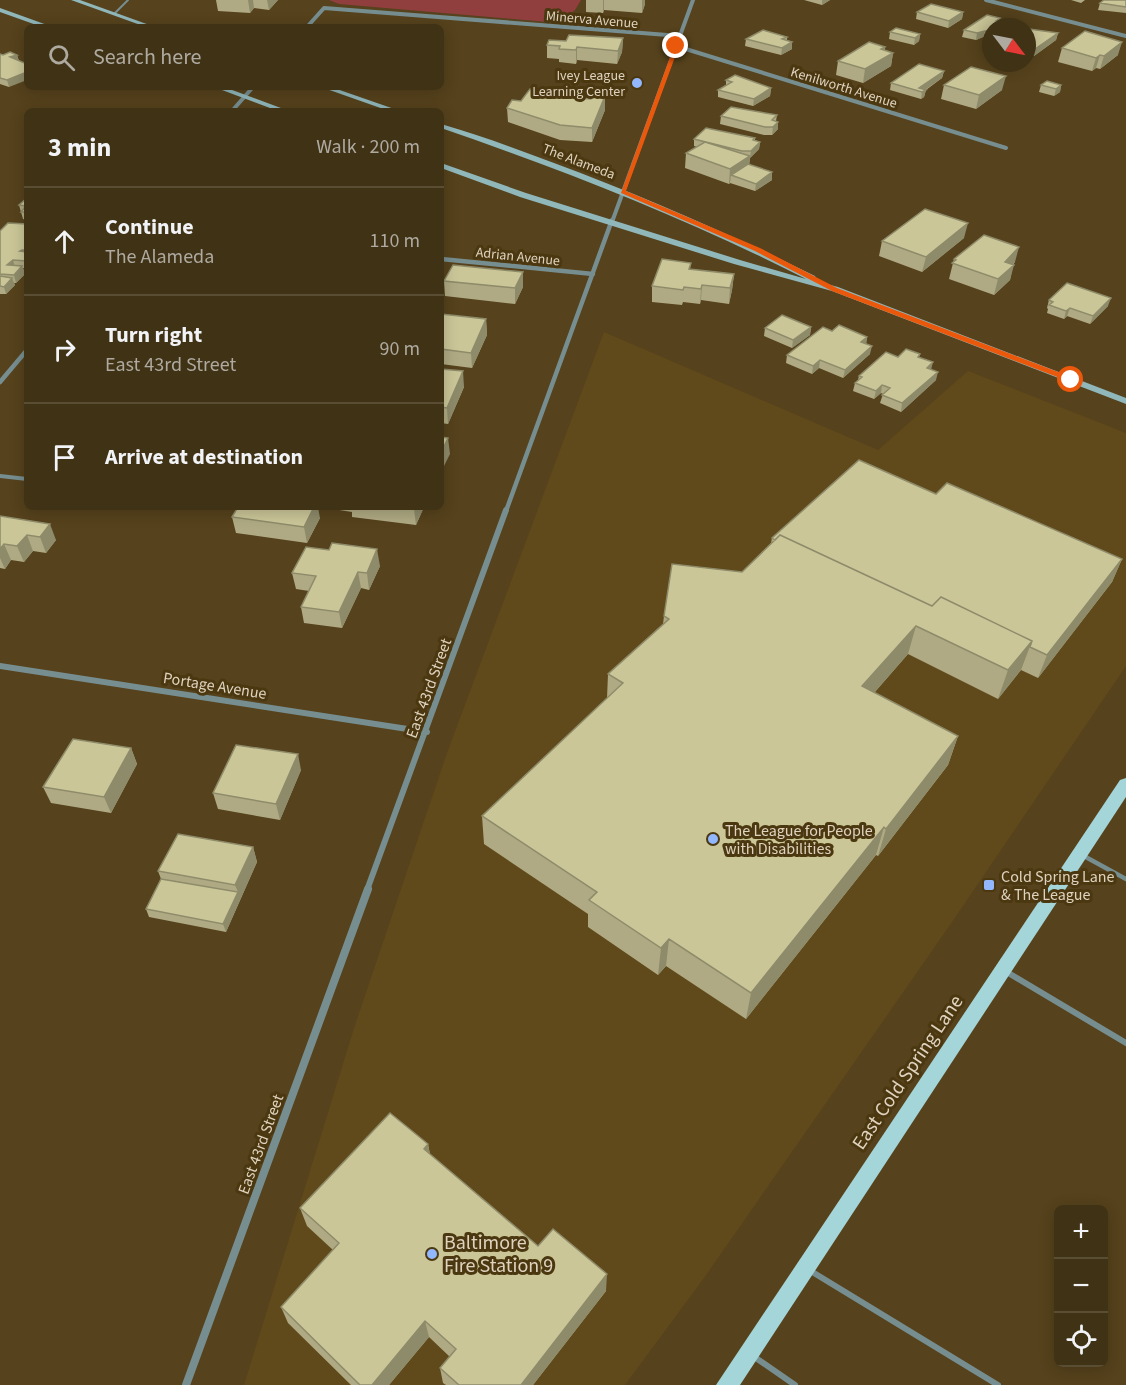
<!DOCTYPE html>
<html lang="en">
<head>
<meta charset="utf-8">
<style>
  :root { --surface:#403215; --page:#4b3e22; --text:#f1f3f6; --muted:#aeaaa0; --line:#594d34 }
  body { margin:0; font-family:"Source Sans 3",sans-serif; background:var(--page); color:var(--text) }
  .controls { position:absolute; right:18px; bottom:18px; display:grid; overflow:hidden; border-radius:9px; box-shadow:0 3px 15px #0003 }
  .controls button { width:54px; height:54px; display:grid; place-items:center; padding:0; border:0; border-bottom:2px solid var(--line); background:var(--surface); color:var(--text); font:30px sans-serif }
  .compass { position:absolute; left:982px; top:18px; width:54px; height:54px; border-radius:50%; background:var(--surface); box-shadow:0 3px 15px #0003; rotate:122deg }
  .stop { position:absolute; width:18px; height:18px; margin:-14px; border:4px solid #ea580c; border-radius:50%; background:#fff }
  .stop.end { background:#ea580c; border-color:#fff; box-shadow:0 2px 6px #0008 }
  .list { margin:0; padding:0; list-style:none }
  h2 { display:flex; justify-content:space-between; align-items:center; height:78px; margin:0; padding:0 24px; font-size:26px }
  h2 small { font-size:20px; font-weight:400; color:var(--muted) }
  .list li { display:grid; grid-template-columns:39px 1fr auto; gap:18px; align-items:center; box-sizing:border-box; height:108px; padding:0 24px; border-top:2px solid var(--line) }
  .list b { display:block; font-size:22px; white-space:nowrap }
  .list p { margin:0; font-size:20px; white-space:nowrap; color:var(--muted) }
  .list em { font-size:20px; font-style:normal; color:var(--muted) }
  .icon { flex:none; width:33px; height:33px; fill:none; stroke:currentColor; stroke-width:2; stroke-linecap:round; stroke-linejoin:round }
  .map { position:relative; flex:none; width:1126px; height:1385px; overflow:hidden }
  .search { position:absolute; background:var(--surface); box-shadow:0 3px 15px #0003; left:24px; top:24px; width:420px; height:66px; display:flex; align-items:center; gap:15px; box-sizing:border-box; padding:0 21px; border-radius:9px; color:var(--muted); font-size:22px }
  .panel { position:absolute; background:var(--surface); box-shadow:0 3px 15px #0003; left:24px; top:108px; width:420px; height:402px; border-radius:9px }
  .map>svg:first-child { display:block }
</style>
</head>
<body>
<div class="map">
<svg width="1126" height="1385" viewBox="0 0 1126 1385">
  <rect width="100%" height="100%" fill="#56421c"/>
  <path fill="#60491a" d="M604 332 878 450 968 371 1126 433V666L950 925 704 1278 625 1385H244L355 1025 447 753Z"/>
  <path fill="#913e3e" d="M329 0H581L575 10 559 23 339 4Z"/>
  <g fill="none" stroke-linecap="round" stroke-linejoin="round">
    <path stroke="#778e90" stroke-width="2" d="M114 14 128 0"/>
    <path stroke="#778e90" stroke-width="4" d="M0 476 27 479"/>
    <path stroke="#778e90" stroke-width="4.5" d="M1082 855 1126 879"/>
    <path stroke="#778e90" stroke-width="6" d="M1005 971 1126 1043
      M809 1270 998 1385
      M753 1356 795 1385"/>
    <path stroke="#778e90" stroke-width="4" d="M986 0 1126 36
      M307 27 324 8 680 36
      M676 46 1006 148
      M232 111 253 87
      M612 222 693 0"/>
    <path stroke="#778e90" stroke-width="4.5" d="M441 259 593 274
      M0 382 27 350
      M506 511 612 220"/>
    <path stroke="#778e90" stroke-width="6" d="M0 666 427 732
      M367 890 506 510"/>
    <path stroke="#778e90" stroke-width="8" d="M186 1385 368 889"/>
    <path fill="#90b7ba" fill-rule="evenodd" d="M71 0H80L155 27H146Z
      M0 8 50 26 51 27H42L0 12Z
      M214 87H224L289 111H278Z
      M321 87H331L400 111H389Z
      M441 124C479 135 517 149 554 163 643 196 730 234 815 276L816 278 813 280 838 287 1126 398V404L832 291 734 264 520 197 441 168V163L526 193 740 260 806 279C688 219 566 171 441 128Z"/>
    <path fill="#a4d6d9" fill-rule="evenodd" d="M1126 778V797L740 1385H716L1120 780Z"/>
  </g>
  <path fill="#afaa83" d="M216 0H278L269 10 254 8 250 13 218 11Z
    M586 0H645V4L642 13 604 10 603 13 586 12Z
    M804 0H830L822 5Z
    M1071 0H1085L1081 3Z
    M1126 0V13L1098 10 1100 3Z
    M917 12H963L962 19 948 28 916 19Z
    M999 21 1008 24 1007 27H991V40L983 37 976 40 962 37 964 30Z
    M1027 30 1058 33 1056 40 1034 56 1027 54Z
    M890 32 920 34 919 41 914 45 889 39Z
    M787 37V41L792 42V49L781 55 745 46 746 39Z
    M623 38 622 52 617 64 577 60 576 64 559 62V59L547 58V45L566 41Z
    M885 47V50L893 53 891 66 863 83 836 75 838 61Z
    M1062 48 1118 55 1100 69 1096 68 1092 71 1058 62Z
    M0 54 3 55H17L19 61 9 87 0 84Z
    M944 71 942 78 926 90 924 97 921 99 890 90 891 83Z
    M726 80 771 88 770 96 753 106 718 97V90L726 85Z
    M944 85 1002 90 976 109 941 99Z
    M1041 85H1061L1060 92 1054 96 1039 92Z
    M579 96V98L591 99 605 96V110L592 142 560 140 508 122 507 108 521 101Z
    M777 115 776 121 778 122V129L772 135H764L720 124 721 116Z
    M755 138V140L760 142 759 149 750 158 749 165 772 172V180L755 191 730 183 729 184 685 168 686 153 697 147 694 146V139Z
    M27 198V220L23 219 19 205Z
    M27 224V269L23 268 25 274 16 283H14L15 285 6 294H0V231Z
    M964 238 922 272 879 256 882 241Z
    M954 259 1015 262 1013 265 1010 280 994 295 949 279Z
    M691 263 690 269 734 274 732 290 729 304 701 300 700 304 683 302 682 305 652 302V286Z
    M444 281 523 287 515 304 445 296Z
    M1049 300 1108 306 1090 324 1067 316 1064 319 1047 313 1048 309 1047 308Z
    M441 314 486 319 487 335 472 368 441 364Z
    M811 327 810 335 792 348 764 336 765 328Z
    M832 331 867 337 866 344 870 354 843 378 819 368 812 374 786 363 787 355Z
    M920 354 919 357 931 370 936 380 901 412 880 403 883 394 881 393 874 399 853 391 855 383 858 380 859 376 898 357Z
    M441 369 464 387 448 424 441 423Z
    M936 494 1122 559 1112 582 1038 678 1021 670 998 699 908 654 874 693 958 736 948 765 878 856 876 855 746 1019 666 966 658 975 588 927V914L484 844 482 816 607 698 608 674 663 624 664 616 742 572 771 543 772 538Z
    M333 507H424L416 525 352 517V512L333 509Z
    M0 516 56 540 46 553 33 551 24 562 11 560 5 569 0 568Z
    M232 517 320 518 307 543 236 533Z
    M380 566 369 590 361 588 342 628 304 623 301 607 309 591 296 589 292 573Z
    M131 748 137 764 111 813 51 803 43 787Z
    M301 770 280 820 218 809 213 793Z
    M253 847 257 862 226 932 149 917 146 909 161 879 158 871Z
    M428 1144 430 1154 538 1246 606 1291 533 1385H446L443 1383 440 1368 450 1357 429 1337 389 1385H351L288 1323 281 1307 333 1250 307 1226 300 1208Z"/>
  <path fill="#8e8b6a" d="M248 0H253L254 8 250 13Z
    M267 0H278L269 10Z
    M603 0H604V10L603 13Z
    M642 0H645V4L642 13Z
    M822 0H830L822 5Z
    M963 12 962 19 948 28 949 21Z
    M985 31 983 37 976 40 977 33Z
    M1058 33 1056 40 1034 56 1035 49Z
    M920 34 919 41 914 45 915 38Z
    M623 38 622 52 617 64 618 51Z
    M792 42V49L781 55 782 48Z
    M1122 42 1118 55 1100 69 1104 56Z
    M577 47V60L576 64V50Z
    M885 47 884 58 893 53 891 66 863 83 865 69 881 49Z
    M17 55 19 61 10 57Z
    M1100 55 1096 68 1092 71 1096 58Z
    M944 71 942 78 922 92 919 88Z
    M27 72V80L9 87 7 80Z
    M1006 76 1002 90 976 109 979 95Z
    M1061 85 1060 92 1054 96 1056 89Z
    M771 88 770 96 753 106 754 99Z
    M926 90 924 97 921 99 922 92Z
    M605 96V110L592 142V128Z
    M778 122V129L772 135 773 127Z
    M760 142 759 149 750 158 751 151Z
    M750 156 749 171 731 175 730 183 729 184 730 169Z
    M772 172V180L755 191 756 184Z
    M968 223 964 238 922 272 926 257Z
    M1019 247 1015 262 1001 277 1014 265 1010 280 994 295 998 279 1005 262Z
    M13 260 15 267 7 265Z
    M22 266 25 274 16 283 14 275Z
    M523 272V287L515 304V288Z
    M734 274 732 290 729 304 730 288Z
    M12 278 15 285 6 294 4 287Z
    M702 285 701 300 700 304 701 289Z
    M1111 298 1108 306 1090 324 1093 316Z
    M1070 308 1067 316 1064 319 1066 311Z
    M486 319 487 335 472 368 471 353Z
    M811 327 810 335 792 348 793 340Z
    M867 337 866 345 861 342Z
    M872 346 870 354 843 378 845 370Z
    M820 360 819 368 812 374 813 366Z
    M933 362 931 370 927 368Z
    M463 371 464 387 448 424 447 408Z
    M938 372 936 380 901 412 902 403Z
    M882 385 881 393 874 399 876 391Z
    M448 438 450 454 441 472V453Z
    M314 507H318L320 518 307 543 304 527Z
    M415 507H424L416 525 414 509Z
    M50 524 56 540 46 553 40 537Z
    M27 535 33 551 24 562 17 546Z
    M4 544 11 560 5 569 0 558V549Z
    M377 549 380 566 369 590 367 573Z
    M1122 559 1112 582 1038 678 1047 655Z
    M358 572 361 588 342 628 339 612Z
    M916 626 908 654 855 715 862 686Z
    M1032 641 1021 670 998 699 1008 670Z
    M958 736 948 765 878 856 886 829Z
    M131 748 137 764 111 813 104 797Z
    M298 754 301 770 280 820 276 804Z
    M884 827 876 855 746 1019 751 993Z
    M253 847 257 862 226 932 223 924 238 892 235 885Z
    M669 939 666 966 658 975 661 948Z
    M428 1144 431 1163 424 1149Z
    M607 1274 606 1291 533 1385H521Z
    M425 1321 429 1337 389 1385H372Z"/>
  <path fill="#cbc698" stroke="#8e8b6a" stroke-width="1.5" d="M1104 0H1126V7L1100 3Z
    M931 4 963 12 949 21 917 12Z
    M987 15 1000 18 996 21 1008 24 1003 27H991V32L985 31 977 33 964 30Z
    M896 28 920 34 915 38 890 32Z
    M1029 29 1058 33 1035 49 1027 47V30Z
    M763 30 787 37 782 39 792 42 782 48 746 39Z
    M1085 31 1122 42 1104 56 1100 55 1096 58 1062 48Z
    M569 35 623 38 618 51 577 47 576 50 559 49 560 46 547 45 549 40 566 41Z
    M869 42 885 47 881 49 893 53 865 69 838 61Z
    M10 52 17 55 10 57 27 64V72L7 80 0 78V54L3 55Z
    M919 64 944 71 919 88 926 90 922 92 891 83Z
    M971 67 1006 76 979 95 944 85Z
    M735 75 771 88 754 99 718 90 732 82 726 80Z
    M1047 81 1061 85 1056 89 1041 85Z
    M530 89 579 96 578 98 591 99 593 95 605 96 592 128 560 125 507 108 512 100 521 101Z
    M731 107 777 115 772 120 778 122 773 127H765L721 116Z
    M706 128 755 138 753 140 760 142 751 151H742L694 139Z
    M705 142 750 156 730 169 686 153Z
    M748 164 772 172 756 184 731 175Z
    M27 198V212H21L26 206 19 205Z
    M925 209 968 223 926 257 882 241Z
    M8 223 27 224V250H22L20 251 27 252V261L13 260 7 265 22 266 14 275 0 274V231Z
    M984 235 1019 247 1005 262 1014 265 998 279 952 263 956 260 954 259Z
    M662 259 691 263 689 269 734 274 730 288 702 285 701 289 684 287 683 290 652 286Z
    M453 265 523 272 515 288 444 281Z
    M0 276 12 278 4 287 0 286Z
    M1067 283 1111 298 1093 316 1070 308 1066 311 1049 305 1053 302 1049 300Z
    M441 314 486 319 471 353 441 349Z
    M782 315 811 327 793 340 765 328Z
    M839 325 867 337 861 342 872 346 845 370 820 360 813 366 787 355 823 327 832 331Z
    M906 349 920 354 918 357 933 362 927 368 938 372 902 403 882 395 890 388 885 386 882 385 876 391 855 383 862 377 859 376 886 352 898 357Z
    M441 369 463 371 447 408 441 407Z
    M441 437 448 438 441 453Z
    M859 460 936 494 947 483 1122 559 1047 655 1030 647 1032 641 941 597 932 606 780 535 775 540 772 538Z
    M238 507H314L304 527 232 517Z
    M399 507H415L414 509Z
    M0 516 50 524 40 537 27 535 17 546 4 544 0 549Z
    M780 535 932 606 941 597 1032 641 1008 670 916 626 862 686 958 736 886 829 884 827 751 993 669 939 661 948 589 900 597 892 482 816 623 683 608 674 669 619 664 616 672 564 742 572Z
    M332 543 377 549 367 573 358 572 339 612 301 607 316 576 292 573 306 547 329 550Z
    M73 739 131 748 104 797 43 787Z
    M236 745 298 754 276 804 213 793Z
    M178 834 253 847 235 885 158 871Z
    M161 879 238 892 223 924 146 909Z
    M390 1113 428 1144 424 1149 538 1246 553 1229 607 1274 521 1385H459L440 1368 456 1349 425 1321 372 1385H360L281 1307 339 1243 300 1208Z"/>
  <path fill="#ea580c" d="M676 44 679 46 626 191 760 248 837 288 1074 378V381H1068L832 291 755 251 621 193 674 46Z"/>
  <g fill="#92b7fd" stroke="#4b3810" stroke-width="2">
    <circle cx="637" cy="83" r="6"/>
    <circle cx="713" cy="839" r="6"/>
    <rect x="983" y="879" width="12" height="12" rx="3"/>
    <circle cx="432" cy="1254" r="6"/>
  </g>
  <g text-anchor="middle" stroke-width="6" stroke-linejoin="round" paint-order="stroke">
    <g font-size="14" fill="#dfd3bf" stroke="#4b3810">
      <text transform="translate(592 19) rotate(5)" y="5">Minerva Avenue</text>
      <text transform="translate(844 87) rotate(17)" y="5">Kenilworth Avenue</text>
      <text transform="translate(579 161) rotate(21)" y="5">The Alameda</text>
      <text transform="translate(518 256) rotate(6)" y="5">Adrian Avenue</text>
    </g>
    <g font-size="14" fill="#dfd3bf" stroke="#4b3810" text-anchor="end">
      <text x="625" y="80">Ivey League<tspan x="625" dy="16">Learning Center</tspan></text>
    </g>
    <g font-size="16" fill="#dfd3bf" stroke="#4b3810">
      <text transform="translate(215 685) rotate(9)" y="6">Portage Avenue</text>
      <text transform="translate(428 688) rotate(-70)" y="6">East 43rd Street</text>
      <text transform="translate(260 1144) rotate(-70)" y="6">East 43rd Street</text>
    </g>
    <g font-size="16" fill="#dfd3bf" stroke="#4b3810" text-anchor="start">
      <text x="725" y="836">The League for People<tspan x="725" dy="18">with Disabilities</tspan></text>
      <text x="1001" y="882">Cold Spring Lane<tspan x="1001" dy="18">&amp; The League</tspan></text>
    </g>
    <g font-size="20" fill="#dfd3bf" stroke="#4b3810">
      <text transform="translate(907 1072) rotate(-56)" y="7">East Cold Spring Lane</text>
    </g>
    <g font-size="20" fill="#dfd3bf" stroke="#4b3810" text-anchor="start">
      <text x="444" y="1249">Baltimore<tspan x="444" dy="23">Fire Station 9</tspan></text>
    </g>
  </g>
</svg>
<div class="controls">
<button>+</button>
<button>−</button>
<button><svg class="icon" aria-label="locate" viewBox="0 0 24 24"><circle cx="12" cy="12" r="6"/><path d="M12 2v4M12 18v4M2 12h4M18 12h4"/></svg></button>
</div>
<svg class="compass" viewBox="-18 -18 36 36"><path d="M0-13l5 13h-10z" fill="#e53935"/><path d="M0 13l5-13h-10z" fill="#aeaaa0"/></svg>
<div class="stop" style="left:1071px;top:380px"></div>
<div class="stop end" style="left:676px;top:46px"></div>
<div class="search"><svg class="icon" aria-label="search" viewBox="0 0 24 24"><circle cx="10" cy="10" r="6"/><path d="M15 15l6 6"/></svg>Search here</div>
<section class="panel">
<h2>3 min<small>Walk · 200 m</small></h2>
<ul class="list">
<li><svg class="icon" aria-label="ahead" viewBox="0 0 24 24"><path d="M12 20V5M6 11l6-6 6 6"/></svg><div><b>Continue</b><p>The Alameda</p></div><em>110 m</em></li>
<li><svg class="icon" aria-label="right" viewBox="0 0 24 24"><path d="M7 20v-9h11M14 6l5 5-5 5"/></svg><div><b>Turn right</b><p>East 43rd Street</p></div><em>90 m</em></li>
<li><svg class="icon" aria-label="arrive" viewBox="0 0 24 24"><path d="M6 21V4h12l-3 4 3 4H6"/></svg><div><b>Arrive at destination</b></div></li>
</ul>
</section>
</div>
</body>
</html>
